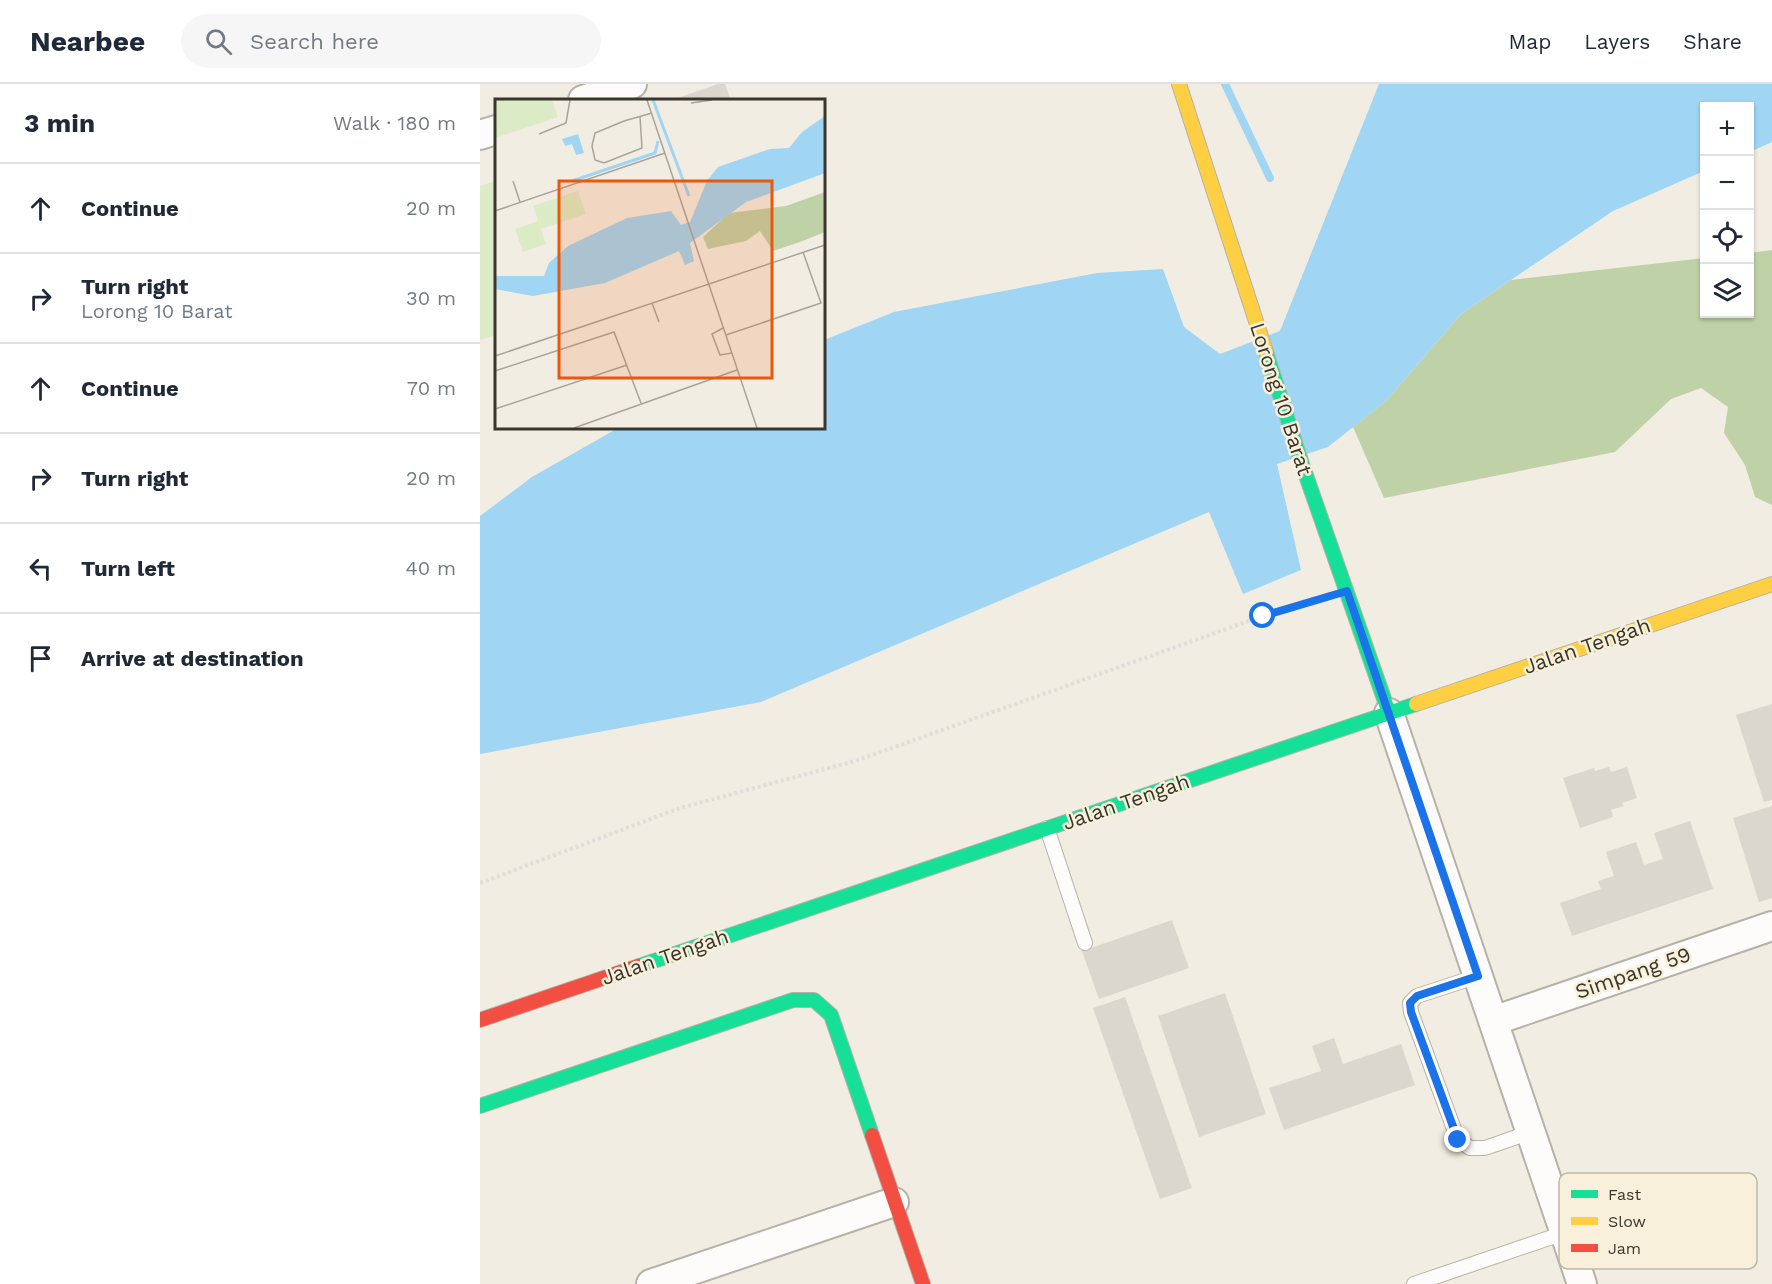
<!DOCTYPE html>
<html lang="en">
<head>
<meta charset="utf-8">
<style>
  :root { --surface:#fff; --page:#f6f6f7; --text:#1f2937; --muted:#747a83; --line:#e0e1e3 }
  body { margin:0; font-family:"Work Sans",sans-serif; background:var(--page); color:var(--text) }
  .controls { position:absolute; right:18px; top:18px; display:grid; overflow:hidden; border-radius:0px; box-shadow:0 2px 4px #0004 }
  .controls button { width:54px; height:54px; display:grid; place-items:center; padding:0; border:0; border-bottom:2px solid var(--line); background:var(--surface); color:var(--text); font:30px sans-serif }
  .stop { position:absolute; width:18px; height:18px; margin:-14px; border:4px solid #1a73e8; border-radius:50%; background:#fff }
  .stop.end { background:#1a73e8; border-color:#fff; box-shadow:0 2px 6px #0008 }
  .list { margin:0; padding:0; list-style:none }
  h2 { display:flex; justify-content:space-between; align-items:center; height:78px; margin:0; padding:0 24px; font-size:26px }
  h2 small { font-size:20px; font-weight:400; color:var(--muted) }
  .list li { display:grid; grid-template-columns:39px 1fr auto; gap:18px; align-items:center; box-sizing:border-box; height:90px; padding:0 24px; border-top:2px solid var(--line) }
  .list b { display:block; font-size:22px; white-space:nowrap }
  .list p { margin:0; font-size:20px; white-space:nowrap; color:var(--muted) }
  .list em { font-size:20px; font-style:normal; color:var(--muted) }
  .icon { flex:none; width:33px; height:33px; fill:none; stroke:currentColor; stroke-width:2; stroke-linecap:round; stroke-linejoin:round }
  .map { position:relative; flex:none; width:1292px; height:1200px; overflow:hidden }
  header { display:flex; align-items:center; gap:36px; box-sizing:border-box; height:84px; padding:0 30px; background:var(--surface); border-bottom:2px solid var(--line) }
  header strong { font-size:28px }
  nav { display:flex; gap:33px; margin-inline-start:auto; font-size:21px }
  .search { width:420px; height:54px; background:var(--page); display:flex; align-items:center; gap:15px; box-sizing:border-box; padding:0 21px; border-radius:33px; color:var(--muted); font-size:22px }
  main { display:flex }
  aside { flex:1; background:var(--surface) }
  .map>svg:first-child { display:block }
</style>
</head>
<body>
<header>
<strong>Nearbee</strong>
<div class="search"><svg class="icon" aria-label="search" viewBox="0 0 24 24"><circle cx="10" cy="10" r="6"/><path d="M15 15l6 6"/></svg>Search here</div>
<nav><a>Map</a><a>Layers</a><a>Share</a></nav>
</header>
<main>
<aside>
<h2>3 min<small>Walk · 180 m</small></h2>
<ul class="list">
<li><svg class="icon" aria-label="ahead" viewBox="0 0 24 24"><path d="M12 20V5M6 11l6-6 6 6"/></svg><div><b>Continue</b></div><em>20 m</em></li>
<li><svg class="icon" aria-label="right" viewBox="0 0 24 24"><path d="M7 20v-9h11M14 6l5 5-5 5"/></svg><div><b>Turn right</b><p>Lorong 10 Barat</p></div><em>30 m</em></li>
<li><svg class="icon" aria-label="ahead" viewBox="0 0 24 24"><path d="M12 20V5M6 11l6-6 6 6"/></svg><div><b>Continue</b></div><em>70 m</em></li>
<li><svg class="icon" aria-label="right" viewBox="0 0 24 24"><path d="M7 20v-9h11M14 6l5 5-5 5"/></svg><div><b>Turn right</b></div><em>20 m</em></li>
<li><svg class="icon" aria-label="left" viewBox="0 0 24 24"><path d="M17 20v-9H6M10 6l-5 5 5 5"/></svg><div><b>Turn left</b></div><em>40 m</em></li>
<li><svg class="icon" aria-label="arrive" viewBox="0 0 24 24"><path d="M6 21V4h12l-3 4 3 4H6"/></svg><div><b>Arrive at destination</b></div></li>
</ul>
</aside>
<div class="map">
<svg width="1292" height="1200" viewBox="0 0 1292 1200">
  <rect width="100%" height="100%" fill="#f2ede2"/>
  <path fill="#dbebc6" d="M16 97V251L0 256V102Z"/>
  <path fill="#bfd2a7" d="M1292 166V421L1275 413 1265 381 1244 349 1248 323 1221 304 1191 315 1135 368 904 414 873 343 906 317 981 230 1031 196 1224 174V230H1270V169Z"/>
  <path fill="#a0d5f4" d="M899 0H1292V58L1270 68V22H1224V87L1133 127 1031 196 981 230 906 317 848 363 797 380 821 486 763 510 729 428 281 618 0 670V432L52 393 138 344H344V256L414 228 617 189 683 185 704 243 740 270 800 247Z"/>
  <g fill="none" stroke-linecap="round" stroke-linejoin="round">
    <path stroke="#a0d5f4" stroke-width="8" d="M745 0 790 94"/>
  </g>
  <path fill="#dbd6ce" d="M238 0H245L251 16H192Z
    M1292 620V716L1284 718 1256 631Z
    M1129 683 1131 688 1147 683 1157 714 1142 719 1144 722 1131 726 1133 733 1100 744 1083 694 1114 684 1115 687Z
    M1292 722V814L1279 818 1253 734Z
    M1210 737 1233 805 1092 852 1080 819 1121 805 1118 797 1134 792 1126 768 1156 758 1164 781 1183 775 1174 749Z
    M692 836 709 884 619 915 602 867Z
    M745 909 786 1030 719 1053 678 932Z
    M645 913 712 1104 680 1115 613 924Z
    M854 954 863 980 921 960 935 1001 804 1046 789 1004 841 987 832 962Z"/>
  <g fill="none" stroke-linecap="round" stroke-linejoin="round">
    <defs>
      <path id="lane" d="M567 744 605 859
        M998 892 937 912 930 919 931 928 978 1056 990 1064H1005L1051 1048
        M934 1200 1084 1149"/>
      <path id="street" d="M103 16 152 0
        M0 51 16 46
        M909 629 1102 1200
        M1013 937 1292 842
        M171 1200 414 1118"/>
      <path id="fast" d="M786 268 822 380 909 629
        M159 882 936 620
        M0 1022 313 916H334L351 931 392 1051"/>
      <path id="slow" d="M699 0 786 268
        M936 620 1292 500"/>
      <path id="jam" d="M0 936 159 882
        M392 1051 443 1200"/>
    </defs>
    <use href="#lane" stroke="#b6b2a9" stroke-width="16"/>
    <use href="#street" stroke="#b6b2a9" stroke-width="32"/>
    <use href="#fast" stroke="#b6b2a9" stroke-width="16"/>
    <use href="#slow" stroke="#b6b2a9" stroke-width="16"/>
    <use href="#jam" stroke="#b6b2a9" stroke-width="16"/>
    <path stroke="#deddda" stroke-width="4" stroke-dasharray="3 3" stroke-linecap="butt" d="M0 799 200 724 375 677 783 532 837 516"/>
    <use href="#lane" stroke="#fdfcfb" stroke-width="14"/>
    <use href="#street" stroke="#fdfcfb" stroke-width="28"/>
    <use href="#fast" stroke="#16e098" stroke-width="14"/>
    <use href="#slow" stroke="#ffcf43" stroke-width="14"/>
    <use href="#jam" stroke="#f24e42" stroke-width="14"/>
  </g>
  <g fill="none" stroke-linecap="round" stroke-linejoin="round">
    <path stroke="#1a73e8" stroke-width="8" d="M783 532 867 507 998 892 937 912 930 919 931 928 978 1056"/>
  </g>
  <g text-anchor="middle" stroke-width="5" stroke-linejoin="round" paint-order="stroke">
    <g font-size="21" fill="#39362e" stroke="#f9f0db">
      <text transform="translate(801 315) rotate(72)" y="7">Lorong 10 Barat</text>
      <text transform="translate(1107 562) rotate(-19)" y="7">Jalan Tengah</text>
      <text transform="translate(646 718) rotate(-19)" y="7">Jalan Tengah</text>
      <text transform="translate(185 873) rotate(-19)" y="7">Jalan Tengah</text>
      <text transform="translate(1153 889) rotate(-19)" y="7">Simpang 59</text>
    </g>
  </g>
  <g transform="translate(15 15)">
    <rect width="330" height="330" fill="#f2ede2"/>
    <path d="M0 1H57L63 18 0 39ZM83 92 91 115 46 130 51 145 28 153 20 130 43 122 38 107Z" fill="#dbebc6"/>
    <path d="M330 93V133L305 143 278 152 265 132 251 142 213 150 208 138 234 114 291 107Z" fill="#bfd2a7"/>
    <path d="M330 17V74L251 103 195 144 199 162 190 166 184 152 110 184 38 197 0 190V177H49L54 164 73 147 132 119 176 112 186 126 195 123 212 82 223 68 275 50 294 49 307 33ZM83 35 89 54 81 56 77 45 70 47 67 40Z" fill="#a0d5f4"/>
    <path fill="none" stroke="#a0d5f4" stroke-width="3" d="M158 1 194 97M77 82 160 54 163 42"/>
    <path fill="none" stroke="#a8a49a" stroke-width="1.5" d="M152 1 262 329M196 4 217 1M145 18 147 49 109 64 100 61 97 47 100 34 129 22 157 14M44 35 71 24 75 1M18 82 25 103M0 112 170 54M157 204 164 223M228 229 217 235 225 256 237 254M231 236 326 204 308 153M0 257 330 146M0 272 119 233 146 304M0 310 132 266M79 329 242 271"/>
    <path fill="#e8590c" fill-opacity="0.15" stroke="#e8590c" stroke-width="3" d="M64 82H277V279H64Z"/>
    <rect width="330" height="330" fill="none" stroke="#39362e" stroke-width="3"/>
  </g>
  <rect x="1079" y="1089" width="198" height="96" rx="9" fill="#f9f0db" stroke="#bfb8a7" stroke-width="1.5"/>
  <rect x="1091" y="1106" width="27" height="8" fill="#16e098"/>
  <rect x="1091" y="1133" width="27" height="8" fill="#ffcf43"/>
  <rect x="1091" y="1160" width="27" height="8" fill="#f24e42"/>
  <g font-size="16" fill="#39362e">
    <text x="1128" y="1116">Fast</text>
    <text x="1128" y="1143">Slow</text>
    <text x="1128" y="1170">Jam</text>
  </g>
</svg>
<div class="controls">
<button>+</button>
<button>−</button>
<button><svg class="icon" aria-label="locate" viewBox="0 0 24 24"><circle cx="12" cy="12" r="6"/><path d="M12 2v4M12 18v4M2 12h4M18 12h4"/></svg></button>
<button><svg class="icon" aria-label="layers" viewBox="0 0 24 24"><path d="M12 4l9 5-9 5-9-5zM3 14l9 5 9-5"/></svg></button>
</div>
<div class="stop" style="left:783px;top:532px"></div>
<div class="stop end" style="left:978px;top:1056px"></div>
</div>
</main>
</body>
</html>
